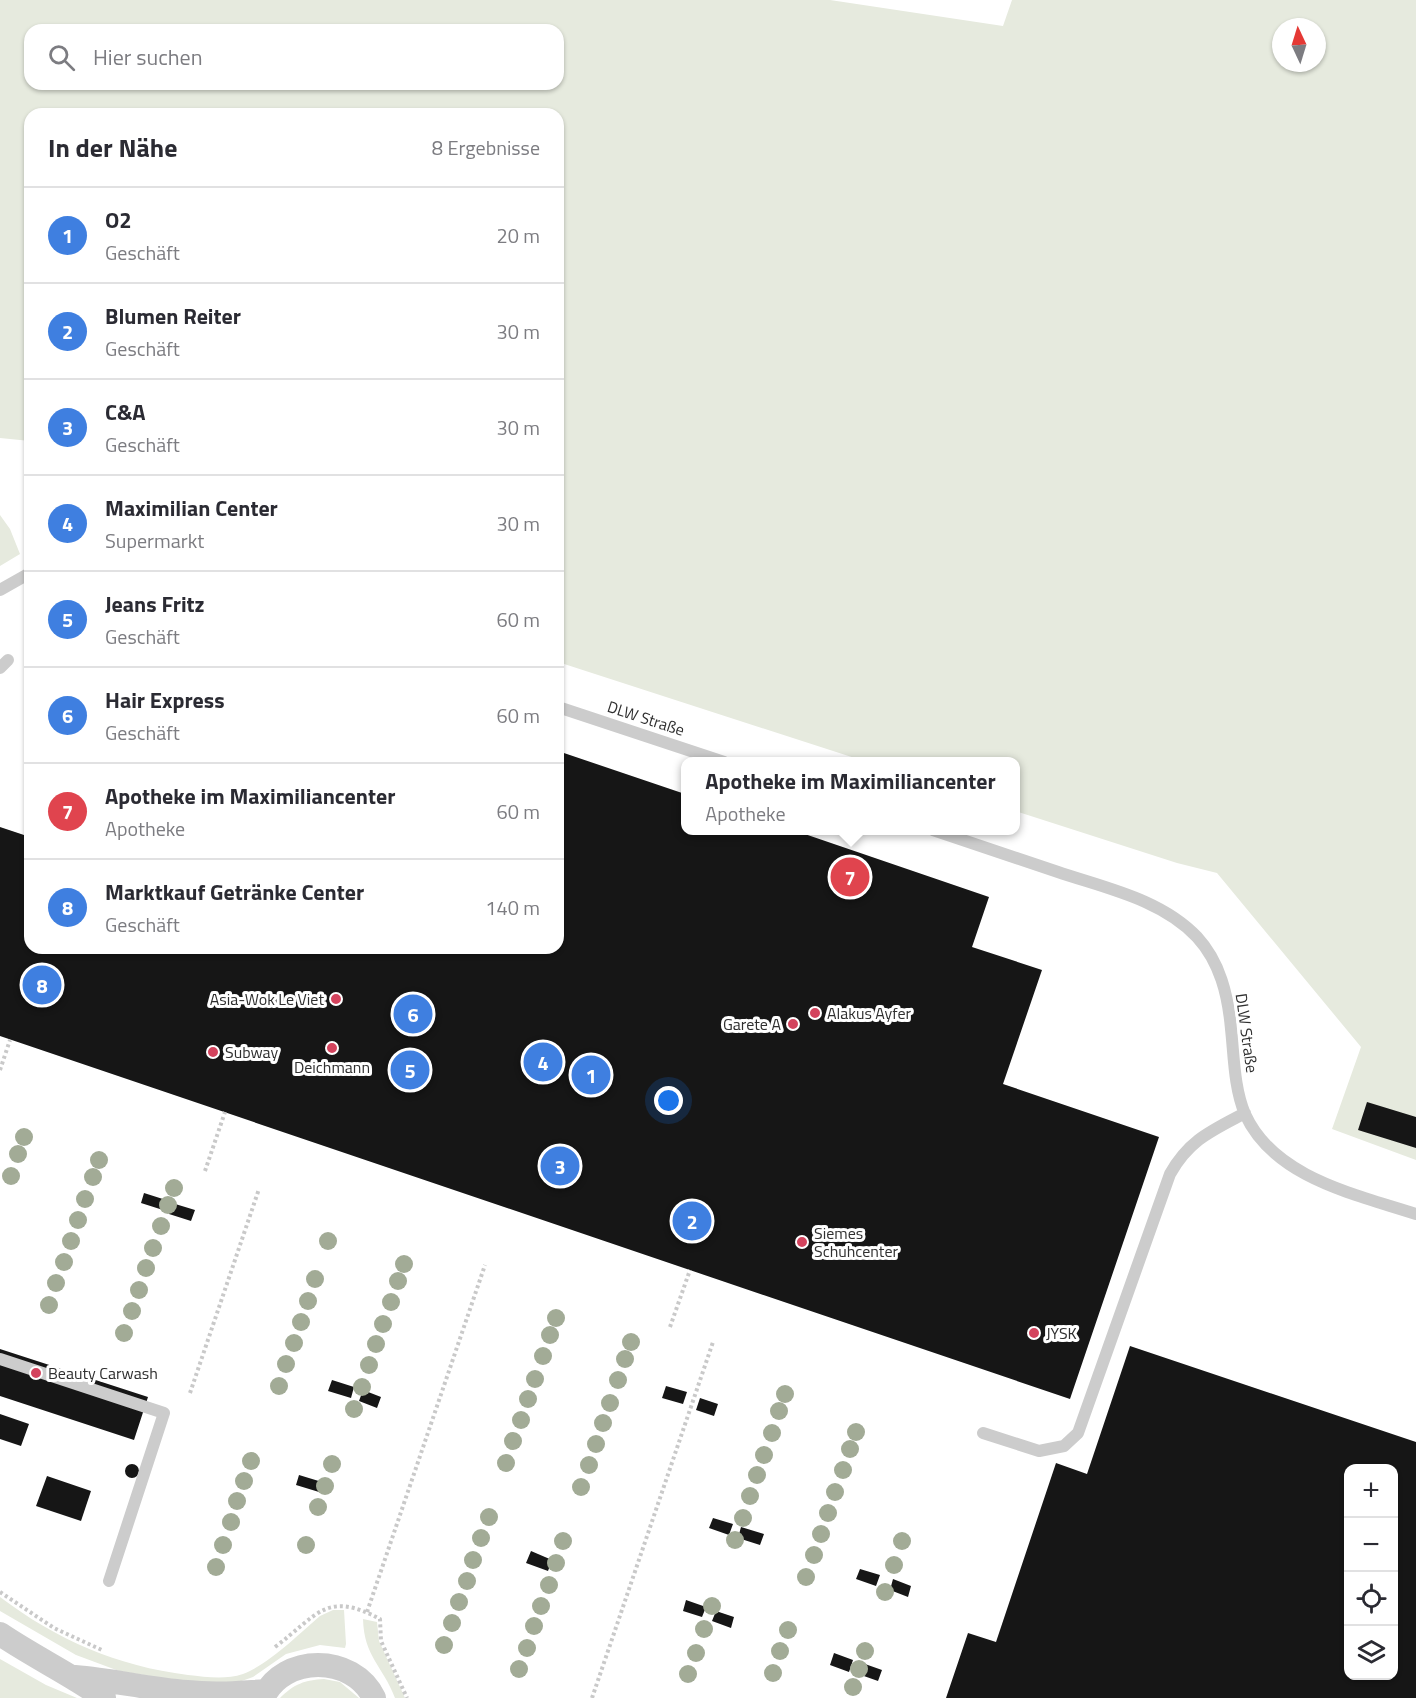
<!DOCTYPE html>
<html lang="de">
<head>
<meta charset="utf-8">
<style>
  :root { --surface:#fff; --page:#f2f2f3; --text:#2b2b33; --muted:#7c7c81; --line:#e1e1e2; --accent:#db2777 }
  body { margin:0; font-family:"Titillium Web",sans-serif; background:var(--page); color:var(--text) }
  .controls { position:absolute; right:18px; bottom:18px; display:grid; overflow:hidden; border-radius:12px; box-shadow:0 2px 4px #0004 }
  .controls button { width:54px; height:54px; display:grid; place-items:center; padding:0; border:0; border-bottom:2px solid var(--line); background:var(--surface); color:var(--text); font:30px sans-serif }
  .compass { position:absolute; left:1272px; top:18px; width:54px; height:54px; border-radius:50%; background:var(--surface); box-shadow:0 2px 4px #0004; rotate:356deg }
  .you { position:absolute; left:669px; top:1101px; width:21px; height:21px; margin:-15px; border:4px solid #fff; border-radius:50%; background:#1a73e8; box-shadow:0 0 0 9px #1a73e833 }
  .badge { display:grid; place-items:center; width:39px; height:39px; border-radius:50%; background:var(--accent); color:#fff; font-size:20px; font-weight:700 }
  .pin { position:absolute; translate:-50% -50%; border:3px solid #fff; box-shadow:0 2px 6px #0006 }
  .popup { position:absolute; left:681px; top:757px; width:339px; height:78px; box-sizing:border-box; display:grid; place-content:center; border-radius:12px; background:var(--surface); filter:drop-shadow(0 2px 4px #0005); font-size:20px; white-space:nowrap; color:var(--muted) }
  .popup b { font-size:22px; color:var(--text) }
  .popup::after { content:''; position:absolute; left:50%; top:100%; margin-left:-12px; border:12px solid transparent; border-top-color:var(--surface) }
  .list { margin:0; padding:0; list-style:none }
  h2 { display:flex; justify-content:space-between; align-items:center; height:78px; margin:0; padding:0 24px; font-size:26px }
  h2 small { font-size:20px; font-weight:400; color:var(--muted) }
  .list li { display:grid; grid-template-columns:39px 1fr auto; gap:18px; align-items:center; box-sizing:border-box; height:96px; padding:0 24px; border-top:2px solid var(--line) }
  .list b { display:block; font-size:22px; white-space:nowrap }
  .list p { margin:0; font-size:20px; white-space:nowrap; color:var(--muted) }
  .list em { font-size:20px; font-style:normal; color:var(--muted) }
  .icon { flex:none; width:33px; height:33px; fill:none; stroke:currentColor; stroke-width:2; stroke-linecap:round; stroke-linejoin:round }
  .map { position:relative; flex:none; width:1416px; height:1698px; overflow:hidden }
  .search { position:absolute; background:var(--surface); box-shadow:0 2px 4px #0004; left:24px; top:24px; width:540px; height:66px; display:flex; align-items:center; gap:15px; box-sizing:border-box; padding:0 21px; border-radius:18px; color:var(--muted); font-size:22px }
  .panel { position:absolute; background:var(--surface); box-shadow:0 2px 4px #0004; left:24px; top:108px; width:540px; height:846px; border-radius:18px }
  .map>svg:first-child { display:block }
</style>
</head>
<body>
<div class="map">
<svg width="1416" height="1698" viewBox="0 0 1416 1698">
  <rect width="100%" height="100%" fill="#fff"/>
  <path fill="#e6eade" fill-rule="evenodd" d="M0 0H830L1003 26 1012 0H1416V1160L1332 1129 1361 1047 1217 873 1177 863 1015 811V762L864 761 558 662V114H30V441L0 438ZM1281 27H1317V63H1281ZM30 30H558V84H30Z
    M0 515 10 529 20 554 0 566Z
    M0 1597C57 1640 117 1666 188 1675 206 1677 225 1680 243 1674 269 1664 299 1634 320 1616L333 1610H344L346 1644 345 1648 320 1645 286 1654 253 1677 236 1683 212 1686 119 1671 76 1655 0 1611Z
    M363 1619 377 1622 379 1641 405 1698H395C383 1666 364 1657 363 1619Z
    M0 1659 46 1685 77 1698H0Z
    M324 1679 340 1682 359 1698H280C294 1684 305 1680 324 1679Z"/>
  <path fill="#161616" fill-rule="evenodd" d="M558 751 685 794V830H793L989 897 972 947 1042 970 1003 1084 1159 1137 1070 1399 0 1036V827L30 837V948H558Z
    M1367 1102 1416 1117V1148L1358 1130Z
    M144 1193 166 1200 163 1210 141 1203Z
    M172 1203 195 1210 191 1221 169 1214Z
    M1130 1346 1416 1442V1698H946L968 1633 996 1642 1056 1463 1087 1474ZM1348 1468H1394V1676H1348Z
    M0 1349 148 1397 134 1440 0 1396Z
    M332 1380 354 1387 351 1398 328 1391Z
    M666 1386 687 1392 683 1404 662 1398Z
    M363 1390 381 1397 377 1408 359 1401Z
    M700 1398 718 1404 714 1416 696 1410Z
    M0 1414 29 1424 21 1446 0 1439Z
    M125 1471a7 7 0 1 1 14 0a7 7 0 1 1-14 0Z
    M299 1475 322 1482 319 1492 296 1485Z
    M47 1476 91 1491 81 1521 36 1506Z
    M713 1518 733 1524 729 1535 709 1528Z
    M741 1527 764 1534 760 1545 738 1538Z
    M531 1551 552 1560 548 1571 526 1563Z
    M860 1569 880 1575 876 1586 856 1579Z
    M893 1579 911 1586 908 1597 890 1590Z
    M686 1600 706 1607 702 1617 683 1611Z
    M716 1611 734 1617 731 1628 712 1621Z
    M834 1653 853 1660 849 1672 830 1665Z
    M865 1664 882 1670 878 1681 861 1675Z"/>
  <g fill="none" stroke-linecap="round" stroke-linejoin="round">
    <path stroke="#c9c9c9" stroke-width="4" stroke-dasharray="3 3" stroke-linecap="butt" d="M0 1070 10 1040
      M205 1171 225 1112
      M670 1327 690 1270
      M190 1393 259 1189
      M0 1592 54 1628 104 1651
      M367 1612 485 1265
      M275 1647C318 1615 326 1590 380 1619L381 1641 407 1698
      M592 1698 713 1342"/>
    <path stroke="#ccc" stroke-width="12" d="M0 590 30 573
      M0 668 8 660
      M558 707 724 762
      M933 830C974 844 1016 858 1058 872 1105 888 1161 899 1197 937 1220 962 1228 995 1231 1029 1234 1056 1234 1088 1245 1114 1274 1178 1355 1194 1416 1214
      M0 1359 164 1413 109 1581
      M983 1433 1039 1451 1064 1446 1078 1433 1170 1174C1189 1140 1211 1131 1245 1113"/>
    <path stroke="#ccc" stroke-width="24" d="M0 1634C34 1657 70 1674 104 1698
      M75 1677C113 1680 149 1689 187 1692 213 1695 240 1693 266 1691
      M263 1698C283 1654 353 1654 374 1698"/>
  </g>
  <g fill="#a2ab96">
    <circle cx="24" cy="1137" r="9"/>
    <circle cx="18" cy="1154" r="9"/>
    <circle cx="99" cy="1160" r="9"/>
    <circle cx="11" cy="1176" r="9"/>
    <circle cx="93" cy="1177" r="9"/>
    <circle cx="174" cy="1188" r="9"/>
    <circle cx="85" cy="1199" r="9"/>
    <circle cx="168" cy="1205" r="9"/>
    <circle cx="78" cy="1220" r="9"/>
    <circle cx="161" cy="1226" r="9"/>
    <circle cx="71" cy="1241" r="9"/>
    <circle cx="328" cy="1241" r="9"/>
    <circle cx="153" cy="1248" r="9"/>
    <circle cx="64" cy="1262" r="9"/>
    <circle cx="404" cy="1264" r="9"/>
    <circle cx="146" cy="1268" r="9"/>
    <circle cx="315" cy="1279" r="9"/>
    <circle cx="398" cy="1281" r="9"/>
    <circle cx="56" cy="1283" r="9"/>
    <circle cx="139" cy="1290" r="9"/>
    <circle cx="308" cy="1301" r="9"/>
    <circle cx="391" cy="1302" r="9"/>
    <circle cx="49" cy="1305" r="9"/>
    <circle cx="132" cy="1311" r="9"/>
    <circle cx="556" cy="1318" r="9"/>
    <circle cx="301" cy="1322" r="9"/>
    <circle cx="383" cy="1324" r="9"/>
    <circle cx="124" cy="1333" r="9"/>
    <circle cx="550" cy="1335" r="9"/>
    <circle cx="631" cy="1342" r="9"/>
    <circle cx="294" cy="1343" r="9"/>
    <circle cx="376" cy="1344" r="9"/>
    <circle cx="543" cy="1356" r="9"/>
    <circle cx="625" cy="1359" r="9"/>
    <circle cx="286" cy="1364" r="9"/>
    <circle cx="369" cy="1365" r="9"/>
    <circle cx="535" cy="1379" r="9"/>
    <circle cx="618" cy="1380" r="9"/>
    <circle cx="279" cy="1386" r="9"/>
    <circle cx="362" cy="1387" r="9"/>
    <circle cx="785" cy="1394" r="9"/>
    <circle cx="528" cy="1399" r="9"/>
    <circle cx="610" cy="1403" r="9"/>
    <circle cx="354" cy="1409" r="9"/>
    <circle cx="779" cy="1411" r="9"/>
    <circle cx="521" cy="1420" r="9"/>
    <circle cx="603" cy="1423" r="9"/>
    <circle cx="856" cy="1432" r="9"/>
    <circle cx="772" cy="1433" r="9"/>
    <circle cx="513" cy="1441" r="9"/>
    <circle cx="596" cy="1444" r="9"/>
    <circle cx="850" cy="1449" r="9"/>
    <circle cx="764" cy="1455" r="9"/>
    <circle cx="251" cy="1461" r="9"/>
    <circle cx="506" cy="1463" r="9"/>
    <circle cx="332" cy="1464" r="9"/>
    <circle cx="589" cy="1465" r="9"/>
    <circle cx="843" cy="1470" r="9"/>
    <circle cx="757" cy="1475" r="9"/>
    <circle cx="244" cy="1481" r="9"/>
    <circle cx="325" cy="1486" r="9"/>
    <circle cx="581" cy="1487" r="9"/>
    <circle cx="835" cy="1492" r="9"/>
    <circle cx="750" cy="1496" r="9"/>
    <circle cx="237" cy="1501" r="9"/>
    <circle cx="318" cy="1507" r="9"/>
    <circle cx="828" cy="1513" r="9"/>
    <circle cx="489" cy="1517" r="9"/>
    <circle cx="743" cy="1518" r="9"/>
    <circle cx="231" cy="1522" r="9"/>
    <circle cx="821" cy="1534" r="9"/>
    <circle cx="481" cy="1538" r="9"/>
    <circle cx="735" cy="1540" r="9"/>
    <circle cx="563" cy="1541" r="9"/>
    <circle cx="902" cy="1541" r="9"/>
    <circle cx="223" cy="1545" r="9"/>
    <circle cx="306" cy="1545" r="9"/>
    <circle cx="814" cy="1555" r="9"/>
    <circle cx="473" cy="1560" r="9"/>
    <circle cx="556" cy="1563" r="9"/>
    <circle cx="894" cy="1565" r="9"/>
    <circle cx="216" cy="1567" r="9"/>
    <circle cx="806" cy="1577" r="9"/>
    <circle cx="467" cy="1581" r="9"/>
    <circle cx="549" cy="1585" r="9"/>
    <circle cx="885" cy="1592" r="9"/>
    <circle cx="459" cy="1602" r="9"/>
    <circle cx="541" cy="1606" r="9"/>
    <circle cx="712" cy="1606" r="9"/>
    <circle cx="452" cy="1623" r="9"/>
    <circle cx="534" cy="1626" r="9"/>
    <circle cx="704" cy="1629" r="9"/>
    <circle cx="788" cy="1630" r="9"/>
    <circle cx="444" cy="1645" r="9"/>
    <circle cx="527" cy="1648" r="9"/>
    <circle cx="780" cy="1651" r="9"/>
    <circle cx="865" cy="1651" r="9"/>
    <circle cx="696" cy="1653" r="9"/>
    <circle cx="519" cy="1669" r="9"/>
    <circle cx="859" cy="1669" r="9"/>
    <circle cx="773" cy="1673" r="9"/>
    <circle cx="688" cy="1674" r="9"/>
    <circle cx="853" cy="1687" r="9"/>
  </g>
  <g fill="#d3435d" stroke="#fff" stroke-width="2">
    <circle cx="336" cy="999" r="6"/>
    <circle cx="815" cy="1013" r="6"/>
    <circle cx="793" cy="1024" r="6"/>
    <circle cx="332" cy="1048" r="6"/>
    <circle cx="213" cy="1052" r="6"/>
    <circle cx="802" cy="1242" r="6"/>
    <circle cx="1034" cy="1333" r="6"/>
    <circle cx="36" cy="1373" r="6"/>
  </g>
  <g text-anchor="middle" stroke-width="6" stroke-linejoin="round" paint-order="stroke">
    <g font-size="16" fill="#2f2f2f" stroke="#fff">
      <text transform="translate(646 718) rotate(18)" y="6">DLW Straße</text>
      <text transform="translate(1247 1033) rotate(82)" y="6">DLW Straße</text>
    </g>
    <g font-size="16" fill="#2f2f2f" stroke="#fff" text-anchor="start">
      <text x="324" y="1005" text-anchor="end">Asia-Wok Le Viet</text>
      <text x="827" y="1019">Alakus Ayfer</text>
      <text x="781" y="1030" text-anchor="end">Garete A</text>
      <text x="225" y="1058">Subway</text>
      <text x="332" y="1073" text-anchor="middle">Deichmann</text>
      <text x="814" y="1239">Siemes<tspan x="814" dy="18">Schuhcenter</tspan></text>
      <text x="1046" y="1339">JYSK</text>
      <text x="48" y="1379">Beauty Carwash</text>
    </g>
  </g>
</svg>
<div class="controls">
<button>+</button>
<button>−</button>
<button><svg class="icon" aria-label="locate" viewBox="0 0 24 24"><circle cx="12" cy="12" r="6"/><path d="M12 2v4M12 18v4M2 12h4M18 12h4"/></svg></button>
<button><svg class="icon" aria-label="layers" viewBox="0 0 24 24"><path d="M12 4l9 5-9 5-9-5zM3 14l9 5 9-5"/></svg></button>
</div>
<svg class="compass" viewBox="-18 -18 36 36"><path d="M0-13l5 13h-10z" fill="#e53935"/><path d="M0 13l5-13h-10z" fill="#7c7c81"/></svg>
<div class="you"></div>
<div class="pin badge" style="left:591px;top:1075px;background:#3f7fe0">1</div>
<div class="pin badge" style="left:692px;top:1221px;background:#3f7fe0">2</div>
<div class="pin badge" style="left:560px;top:1166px;background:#3f7fe0">3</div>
<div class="pin badge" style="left:543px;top:1062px;background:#3f7fe0">4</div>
<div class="pin badge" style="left:410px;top:1070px;background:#3f7fe0">5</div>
<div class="pin badge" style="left:413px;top:1014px;background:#3f7fe0">6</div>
<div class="pin badge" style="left:850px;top:877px;background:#e0444e">7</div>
<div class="popup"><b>Apotheke im Maximiliancenter</b>Apotheke</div>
<div class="pin badge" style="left:42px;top:985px;background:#3f7fe0">8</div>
<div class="search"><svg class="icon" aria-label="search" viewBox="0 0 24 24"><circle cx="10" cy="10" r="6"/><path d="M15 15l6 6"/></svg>Hier suchen</div>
<section class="panel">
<h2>In der Nähe<small>8 Ergebnisse</small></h2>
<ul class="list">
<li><span class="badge" style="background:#3f7fe0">1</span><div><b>O2</b><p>Geschäft</p></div><em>20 m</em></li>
<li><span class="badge" style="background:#3f7fe0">2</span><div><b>Blumen Reiter</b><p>Geschäft</p></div><em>30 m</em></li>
<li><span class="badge" style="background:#3f7fe0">3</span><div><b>C&amp;A</b><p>Geschäft</p></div><em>30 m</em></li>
<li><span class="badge" style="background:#3f7fe0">4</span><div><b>Maximilian Center</b><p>Supermarkt</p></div><em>30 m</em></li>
<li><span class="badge" style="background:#3f7fe0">5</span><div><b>Jeans Fritz</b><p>Geschäft</p></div><em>60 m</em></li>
<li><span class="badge" style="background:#3f7fe0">6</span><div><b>Hair Express</b><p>Geschäft</p></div><em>60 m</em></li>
<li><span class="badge" style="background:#e0444e">7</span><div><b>Apotheke im Maximiliancenter</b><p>Apotheke</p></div><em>60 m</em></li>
<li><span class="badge" style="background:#3f7fe0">8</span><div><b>Marktkauf Getränke Center</b><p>Geschäft</p></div><em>140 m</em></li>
</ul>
</section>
</div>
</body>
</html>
